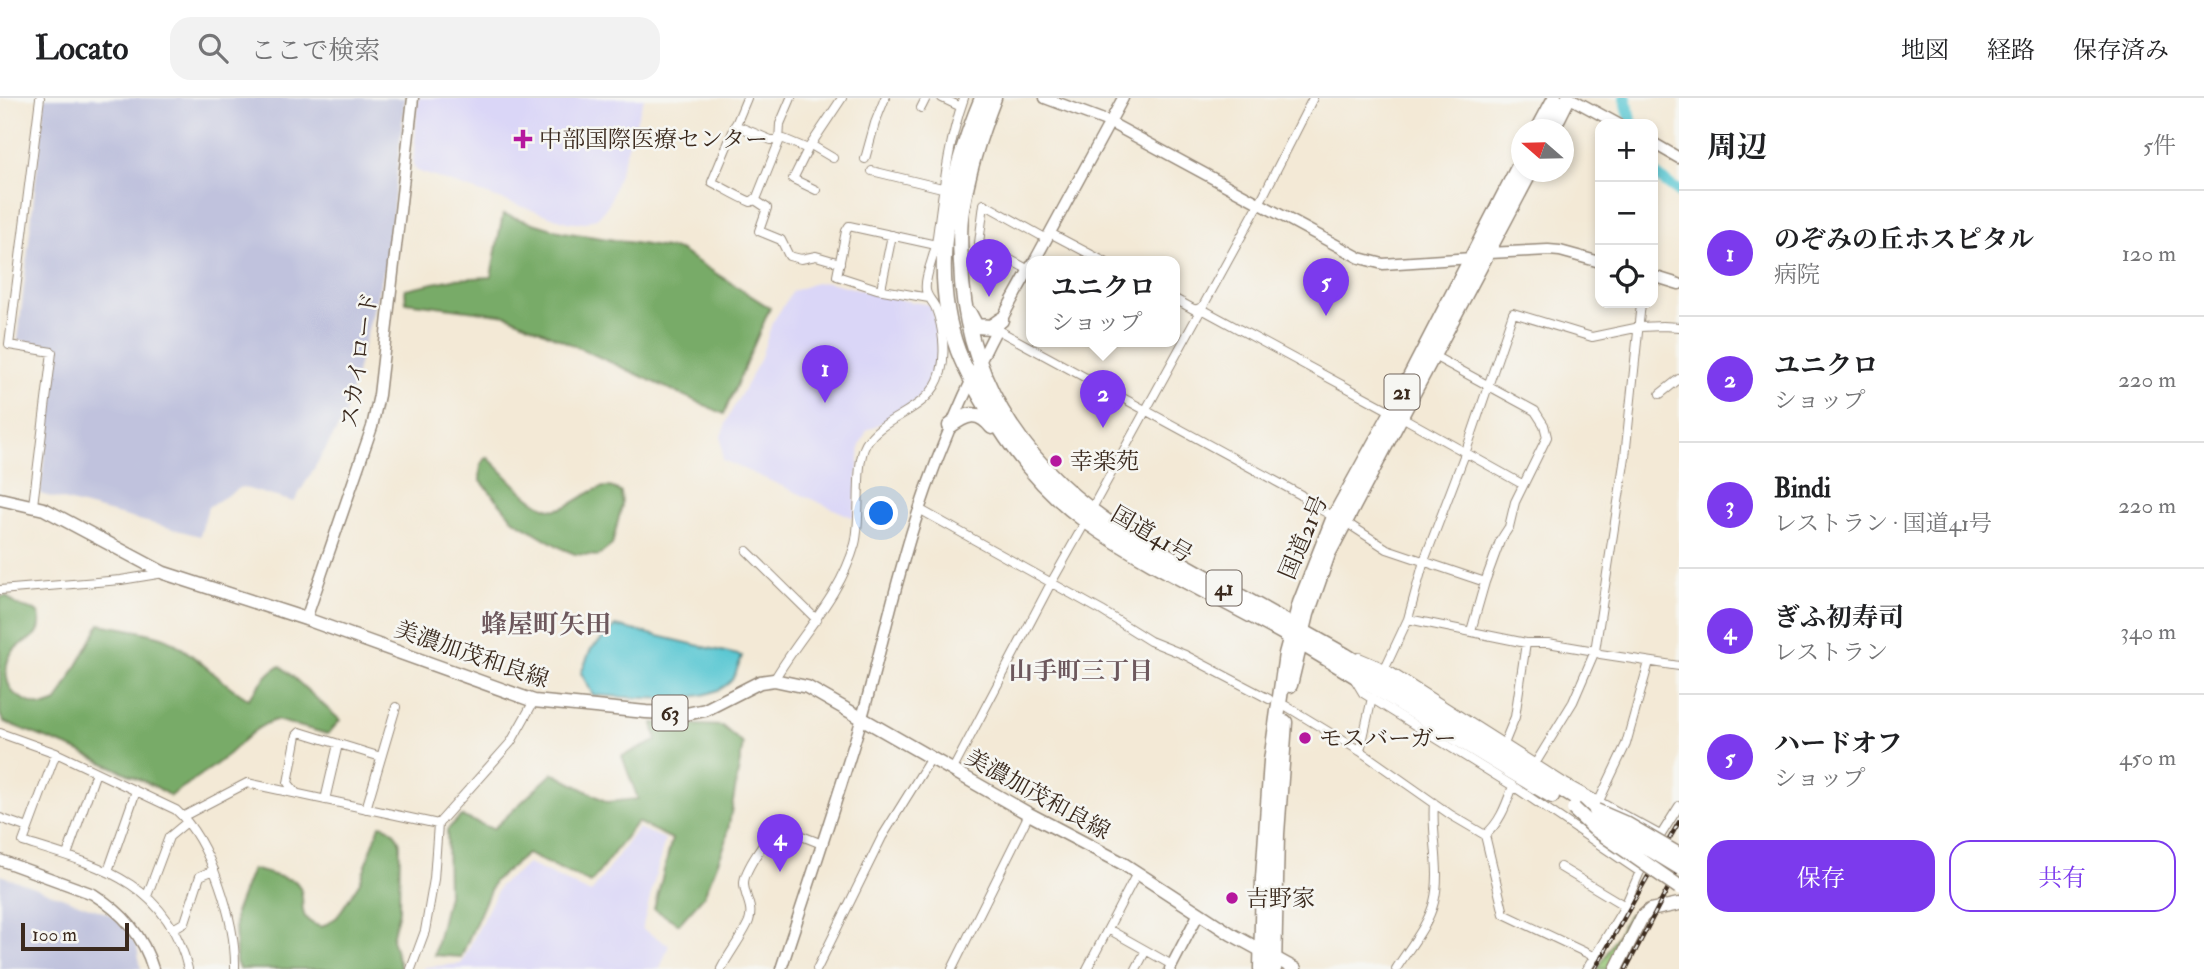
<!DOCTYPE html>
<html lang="ja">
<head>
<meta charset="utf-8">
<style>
  :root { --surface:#fff; --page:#f2f2f2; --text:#202124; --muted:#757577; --line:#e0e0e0; --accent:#7c3aed }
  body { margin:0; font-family:"IM FELL Double Pica","Noto Serif JP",serif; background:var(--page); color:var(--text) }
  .controls { position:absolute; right:21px; top:21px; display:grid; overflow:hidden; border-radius:14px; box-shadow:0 4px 10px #0003 }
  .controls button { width:63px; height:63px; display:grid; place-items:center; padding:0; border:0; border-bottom:2px solid var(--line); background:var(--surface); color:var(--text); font:35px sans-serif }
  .compass { position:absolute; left:1511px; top:21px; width:63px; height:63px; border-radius:50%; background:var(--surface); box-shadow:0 4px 10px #0003; rotate:290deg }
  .scale { position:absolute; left:21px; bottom:18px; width:108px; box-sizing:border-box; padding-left:7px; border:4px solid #3b2a1e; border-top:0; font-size:19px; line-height:24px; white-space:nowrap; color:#3b2a1e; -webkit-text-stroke:5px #f6f6f2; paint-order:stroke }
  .you { position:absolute; left:882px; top:416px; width:24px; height:24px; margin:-18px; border:5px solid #fff; border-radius:50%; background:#1a73e8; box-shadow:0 0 0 10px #1a73e833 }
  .badge { display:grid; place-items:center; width:46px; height:46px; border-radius:50%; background:var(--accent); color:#fff; font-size:23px; font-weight:700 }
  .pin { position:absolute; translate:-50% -58px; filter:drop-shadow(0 2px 4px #0008) }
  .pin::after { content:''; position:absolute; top:37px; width:24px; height:21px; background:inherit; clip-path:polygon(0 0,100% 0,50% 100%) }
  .popup { position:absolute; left:1026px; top:158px; width:154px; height:91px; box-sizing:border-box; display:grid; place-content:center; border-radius:14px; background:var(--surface); filter:drop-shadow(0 2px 5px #0005); font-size:23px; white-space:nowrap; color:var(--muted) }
  .popup b { font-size:26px; color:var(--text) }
  .popup::after { content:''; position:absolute; left:50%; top:100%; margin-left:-14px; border:14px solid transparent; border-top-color:var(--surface) }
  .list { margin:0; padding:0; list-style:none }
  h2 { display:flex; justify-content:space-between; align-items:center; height:91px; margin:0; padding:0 28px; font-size:30px }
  h2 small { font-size:23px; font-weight:400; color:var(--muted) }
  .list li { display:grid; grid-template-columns:46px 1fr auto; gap:21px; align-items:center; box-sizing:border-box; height:126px; padding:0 28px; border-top:2px solid var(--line) }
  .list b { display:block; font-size:26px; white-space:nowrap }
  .list p { margin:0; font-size:23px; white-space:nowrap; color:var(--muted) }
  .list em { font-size:23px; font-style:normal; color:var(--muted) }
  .actions { display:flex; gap:14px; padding:21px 28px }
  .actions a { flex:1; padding:16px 0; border:2px solid var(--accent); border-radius:21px; text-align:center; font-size:24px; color:var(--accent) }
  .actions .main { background:var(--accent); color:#fff }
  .icon { flex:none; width:38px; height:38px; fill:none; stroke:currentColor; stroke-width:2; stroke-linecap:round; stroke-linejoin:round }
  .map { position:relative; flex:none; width:1679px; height:871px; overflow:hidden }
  header { display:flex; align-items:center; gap:42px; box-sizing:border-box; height:98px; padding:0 35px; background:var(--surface); border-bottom:2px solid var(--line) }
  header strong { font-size:33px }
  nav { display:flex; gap:38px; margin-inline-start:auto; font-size:24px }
  .search { width:490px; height:63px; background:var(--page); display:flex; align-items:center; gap:18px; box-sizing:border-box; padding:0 24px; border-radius:21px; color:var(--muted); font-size:26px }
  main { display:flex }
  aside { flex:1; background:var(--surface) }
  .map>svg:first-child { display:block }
</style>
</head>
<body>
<header>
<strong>Locato</strong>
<div class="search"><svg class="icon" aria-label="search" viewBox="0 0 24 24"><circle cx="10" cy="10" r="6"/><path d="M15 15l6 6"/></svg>ここで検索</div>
<nav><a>地図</a><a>経路</a><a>保存済み</a></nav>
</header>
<main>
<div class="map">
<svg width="1679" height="871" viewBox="0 0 1679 871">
  <rect width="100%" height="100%" fill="#f6f6f2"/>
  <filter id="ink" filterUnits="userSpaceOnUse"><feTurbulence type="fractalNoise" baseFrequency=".0143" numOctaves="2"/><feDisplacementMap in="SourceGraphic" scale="14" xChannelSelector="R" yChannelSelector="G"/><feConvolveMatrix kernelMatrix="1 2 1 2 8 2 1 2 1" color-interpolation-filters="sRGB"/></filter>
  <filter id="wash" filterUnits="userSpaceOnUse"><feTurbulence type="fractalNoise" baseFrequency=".00686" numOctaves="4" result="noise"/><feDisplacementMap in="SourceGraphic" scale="28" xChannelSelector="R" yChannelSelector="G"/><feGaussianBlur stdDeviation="1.57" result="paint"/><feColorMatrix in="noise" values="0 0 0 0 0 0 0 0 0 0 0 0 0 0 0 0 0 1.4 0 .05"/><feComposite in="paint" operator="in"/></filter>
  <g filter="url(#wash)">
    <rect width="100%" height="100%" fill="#f3e9d6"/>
    <path fill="#dad6f7" d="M418 0H644L609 106 598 119 586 124 570 125 417 73 413 68Z
      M829 184 896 201 931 207 939 235V262L932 282 921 298 907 312 867 332 860 347 854 420 723 362 721 338 730 316 760 262 772 225 793 193 815 185Z
      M638 730 665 741 642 831 669 847 660 871H423L424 869 461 866 500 787 528 766 591 795Z"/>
    <path fill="#c0c2dd" d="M45 0H405L388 157 344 320 294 404 241 389 208 409 200 438 40 396 58 249 18 242Z
      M0 777 109 816 124 829 137 849 141 871H0Z"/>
    <path fill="#96c676" stroke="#68784a" stroke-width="2" d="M1629 816 1635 819 1609 871H1598Z"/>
    <path fill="#78ab67" stroke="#5a6a42" stroke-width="2" d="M503 116 563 134 679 152 770 210 724 316 507 217 406 204 405 191 453 181 491 179Z
      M487 359C503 373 530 407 551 411 571 416 599 374 621 395L622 407 612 447 598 458 575 456 563 451 514 422 480 382 481 366Z
      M6 498C10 501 15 506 19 508 28 513 39 509 40 522 42 542 24 540 14 552 4 563 4 582 13 594 16 599 26 602 31 605 41 610 47 608 57 604L100 526C118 530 154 534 169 542 198 558 219 584 248 601 258 591 268 571 281 568L340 622 328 636 276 622C254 628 241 646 224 660 207 674 188 686 170 698L156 689 74 651 4 624 0 617V499Z
      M653 625 722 628 743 646 726 744 704 798 679 826 654 811 672 741 637 724 591 785 527 756 494 783 461 859 434 857 448 797 447 732 461 718 493 731 553 675 607 704 638 701 622 658 657 643Z
      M380 727C390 728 398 737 400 746L399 812 392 841 401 871H239L236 864 235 815 252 771 295 783C312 800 289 820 322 829L337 819 360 784Z"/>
    <path fill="#5bc8d3" stroke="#4b7978" stroke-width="2" d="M616 528 742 558C739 565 736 577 731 583 707 609 627 599 593 597L581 575 591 551Z"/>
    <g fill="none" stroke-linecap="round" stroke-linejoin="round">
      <path stroke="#5bc8d3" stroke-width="12" d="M1625 0 1632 26
        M1653 75 1679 94"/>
    </g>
  </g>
  <g filter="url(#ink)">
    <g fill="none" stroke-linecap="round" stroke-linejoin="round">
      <defs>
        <path id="street" d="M747 0 712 84C726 91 736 98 751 104L757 99 779 44 780 26 791 0
          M942 0 961 9
          M921 10 926 0
          M735 27 771 42 784 41 808 51
          M811 47 833 60
          M865 61 875 25 885 0
          M872 73 942 90
          M816 92 793 81 808 51 842 0
          M755 102 767 110 759 133 781 142 789 158 801 161 816 158 840 165
          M1050 135 1105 164
          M1029 172 979 145 984 106 1047 141
          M881 191 892 137
          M929 200 877 191 837 178 846 133 849 128 936 147
          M1175 201 1195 212 1200 210 1392 314
          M996 231 1301 397 1307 404 1334 419
          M1434 258 1535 313 1544 327 1547 339 1515 404 1509 429 1500 443 1485 484 1471 533
          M1660 296 1679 281
          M1400 318 1522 386
          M33 407 52 254 9 247 40 0
          M919 411 1102 513 1150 543 1185 557 1269 601
          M1091 412 1259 106 1313 0
          M1344 423 1387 451 1485 484
          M747 453 817 522
          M0 492 121 482 164 475
          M1408 521 1526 545H1548L1595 553 1600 556 1679 568
          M1359 559 1385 570 1383 574
          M1354 580 1363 595 1513 688 1640 774
          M774 582C801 536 840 499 855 446 862 420 854 367 866 346 883 316 930 315 941 274 946 255 943 229 936 211 934 204 927 200 926 192 924 179 934 160 936 146 943 96 947 48 964 0
          M1286 608 1360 653 1451 717 1485 737
          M0 635 56 655 176 712C211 743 236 825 235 871
          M1504 646 1515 619 1526 545
          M1360 653 1372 600
          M56 655 23 744C97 767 168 784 188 871
          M1535 666 1573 604 1595 553 1625 359 1641 205
          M952 673 1051 485 1086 423
          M297 696 288 685 297 637 300 634 381 659
          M325 702 338 646
          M1599 703 1626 646 1649 564
          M366 711 396 609
          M184 718 247 685 438 726
          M0 720 28 730
          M1485 737 1504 816 1595 859
          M1485 737C1500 725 1506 707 1513 688
          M1660 737 1567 686 1385 570 1408 521 1424 463 1466 353 1513 215 1592 239 1640 229 1663 228 1679 229
          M1659 740 1679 708
          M67 757 96 674
          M1560 769 1625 808
          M108 773 136 693
          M147 798 169 739 187 724
          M173 831 185 824 200 778 214 772
          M1108 831 1172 867
          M411 871 425 833 434 781 438 726 511 644 534 603
          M721 871C728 857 744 836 749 823 754 808 744 799 744 785 744 772 769 736 779 729L822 746
          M817 871 882 739 931 660
          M952 871 1029 716
          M1087 871 1137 775
          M1136 871 1145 854
          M1396 871C1409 850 1428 828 1434 804 1442 772 1431 738 1434 705
          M1587 871 1625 808 1642 769"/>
        <path id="secondary" d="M1045 0 1109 24 1360 160 1383 166 1472 160 1489 155 1548 152 1560 153 1600 164
          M1570 0 1618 26
          M1653 45 1679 60
          M1034 164 1123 0
          M1653 178 1679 186
          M306 521 372 329 379 297 413 0
          M0 762 93 796C123 815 143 837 153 871
          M781 871C808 789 836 706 861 623 880 557 894 489 915 424 944 334 984 250 1031 168
          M1170 871 1199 815"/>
        <path id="primary" d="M0 401 44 411 164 475 306 521 534 603 646 614 686 616 705 612 760 584 774 582 807 589 1029 716 1122 765 1231 836 1295 871
          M1616 871 1642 819 1650 812 1679 806"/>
        <path id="highway" d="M982 0C950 77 928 171 958 253 968 279 983 304 998 327 1022 365 1050 397 1087 424 1146 466 1221 500 1285 536 1375 588 1462 645 1552 698
          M994 0C980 36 968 73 962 112 959 129 960 148 961 165 964 274 1017 361 1106 423L1345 557 1596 713
          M1538 32 1555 0
          M1552 32 1568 0
          M969 215 976 228 991 229 1001 222
          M950 328C966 316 978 311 992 329
          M1290 587 1307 516 1328 456 1530 74
          M1261 871 1263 780 1271 663 1286 556 1300 505 1334 419 1392 314 1521 64
          M1274 871 1277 736 1285 624"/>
      </defs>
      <use href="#street" stroke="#978a7a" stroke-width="10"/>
      <use href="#secondary" stroke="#978a7a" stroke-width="13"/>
      <use href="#primary" stroke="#978a7a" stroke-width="15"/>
      <use href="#highway" stroke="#978a7a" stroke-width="17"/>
      <use href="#street" stroke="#fff" stroke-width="8"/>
      <use href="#secondary" stroke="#fff" stroke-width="10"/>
      <use href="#primary" stroke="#fff" stroke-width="12"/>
      <use href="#highway" stroke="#fff" stroke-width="14"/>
      <defs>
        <path id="rail" d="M1595 871 1679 724
          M1626 871 1679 769"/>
      </defs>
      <use href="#rail" stroke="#3b2a1e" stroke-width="4.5"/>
      <use href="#rail" stroke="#f6f6f2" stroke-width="2" stroke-dasharray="5" stroke-linecap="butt"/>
      <defs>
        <path id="highway-bridge" d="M1574 711 1594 730 1679 789
          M1596 713 1626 726 1679 757
          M1597 724 1646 749 1679 769"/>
      </defs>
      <use href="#highway-bridge" stroke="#978a7a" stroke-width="17" stroke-linecap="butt"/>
      <use href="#highway-bridge" stroke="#fff" stroke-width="14"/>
    </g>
  </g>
  <g fill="#b5179e" stroke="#f6f6f2" stroke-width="2.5">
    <path d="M519.5 30.5h7v7h7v7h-7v7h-7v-7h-7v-7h7z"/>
    <circle cx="1056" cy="363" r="7"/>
    <circle cx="1305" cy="640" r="7"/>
    <circle cx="1232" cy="800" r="7"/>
  </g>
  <g text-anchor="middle" stroke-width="5" stroke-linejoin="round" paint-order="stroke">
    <g fill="#f6f6f2" stroke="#73675e" stroke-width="2">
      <rect x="1384.5" y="276.5" width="35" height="35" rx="5"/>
      <rect x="1206.5" y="472.5" width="35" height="35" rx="5"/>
      <rect x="652.5" y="597.5" width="35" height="35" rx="5"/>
    </g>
    <g font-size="21" font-weight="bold" fill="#3b2a1e">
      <text x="1402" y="301">21</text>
      <text x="1224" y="497">41</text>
      <text x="670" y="622">63</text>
    </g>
    <g font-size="23" fill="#3b2a1e" stroke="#f6f6f2" text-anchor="start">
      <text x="539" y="49">中部国際医療センター</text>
      <text x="1070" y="371">幸楽苑</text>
      <text x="1319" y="648">モスバーガー</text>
      <text x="1246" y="808">吉野家</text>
    </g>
    <g font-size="23" fill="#3b2a1e" stroke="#f6f6f2">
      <text transform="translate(359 262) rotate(-81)" y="8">スカイロード</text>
      <text transform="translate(1152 436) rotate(30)" y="8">国道41号</text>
      <text transform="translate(1303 439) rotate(-67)" y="8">国道21号</text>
      <text transform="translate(472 556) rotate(19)" y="8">美濃加茂和良線</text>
      <text transform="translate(1038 696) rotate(29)" y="8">美濃加茂和良線</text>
    </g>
    <g font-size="24" font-weight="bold" fill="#6d585d" stroke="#f6f6f2">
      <text x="1081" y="581">山手町三丁目</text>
    </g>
    <g font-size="26" font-weight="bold" fill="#6d585d" stroke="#f6f6f2">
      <text x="546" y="535">蜂屋町矢田</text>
    </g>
  </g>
</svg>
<div class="controls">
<button>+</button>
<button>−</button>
<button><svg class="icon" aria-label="locate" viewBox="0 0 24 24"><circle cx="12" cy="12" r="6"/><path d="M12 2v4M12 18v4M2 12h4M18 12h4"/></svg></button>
</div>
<svg class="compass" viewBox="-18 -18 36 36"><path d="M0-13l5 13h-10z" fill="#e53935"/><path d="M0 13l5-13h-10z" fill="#757577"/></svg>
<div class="scale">100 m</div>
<div class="you"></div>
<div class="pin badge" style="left:825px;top:305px">1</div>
<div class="pin badge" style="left:1103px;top:330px">2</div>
<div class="popup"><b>ユニクロ</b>ショップ</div>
<div class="pin badge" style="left:989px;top:199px">3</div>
<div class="pin badge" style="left:780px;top:774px">4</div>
<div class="pin badge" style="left:1326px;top:218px">5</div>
</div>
<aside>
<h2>周辺<small>5件</small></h2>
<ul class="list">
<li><span class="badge">1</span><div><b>のぞみの丘ホスピタル</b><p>病院</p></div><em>120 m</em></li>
<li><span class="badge">2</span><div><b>ユニクロ</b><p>ショップ</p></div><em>220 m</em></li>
<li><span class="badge">3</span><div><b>Bindi</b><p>レストラン · 国道41号</p></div><em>220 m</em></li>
<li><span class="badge">4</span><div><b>ぎふ初寿司</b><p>レストラン</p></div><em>340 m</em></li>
<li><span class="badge">5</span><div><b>ハードオフ</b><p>ショップ</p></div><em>450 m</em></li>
</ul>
<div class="actions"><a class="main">保存</a><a>共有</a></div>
</aside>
</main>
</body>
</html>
